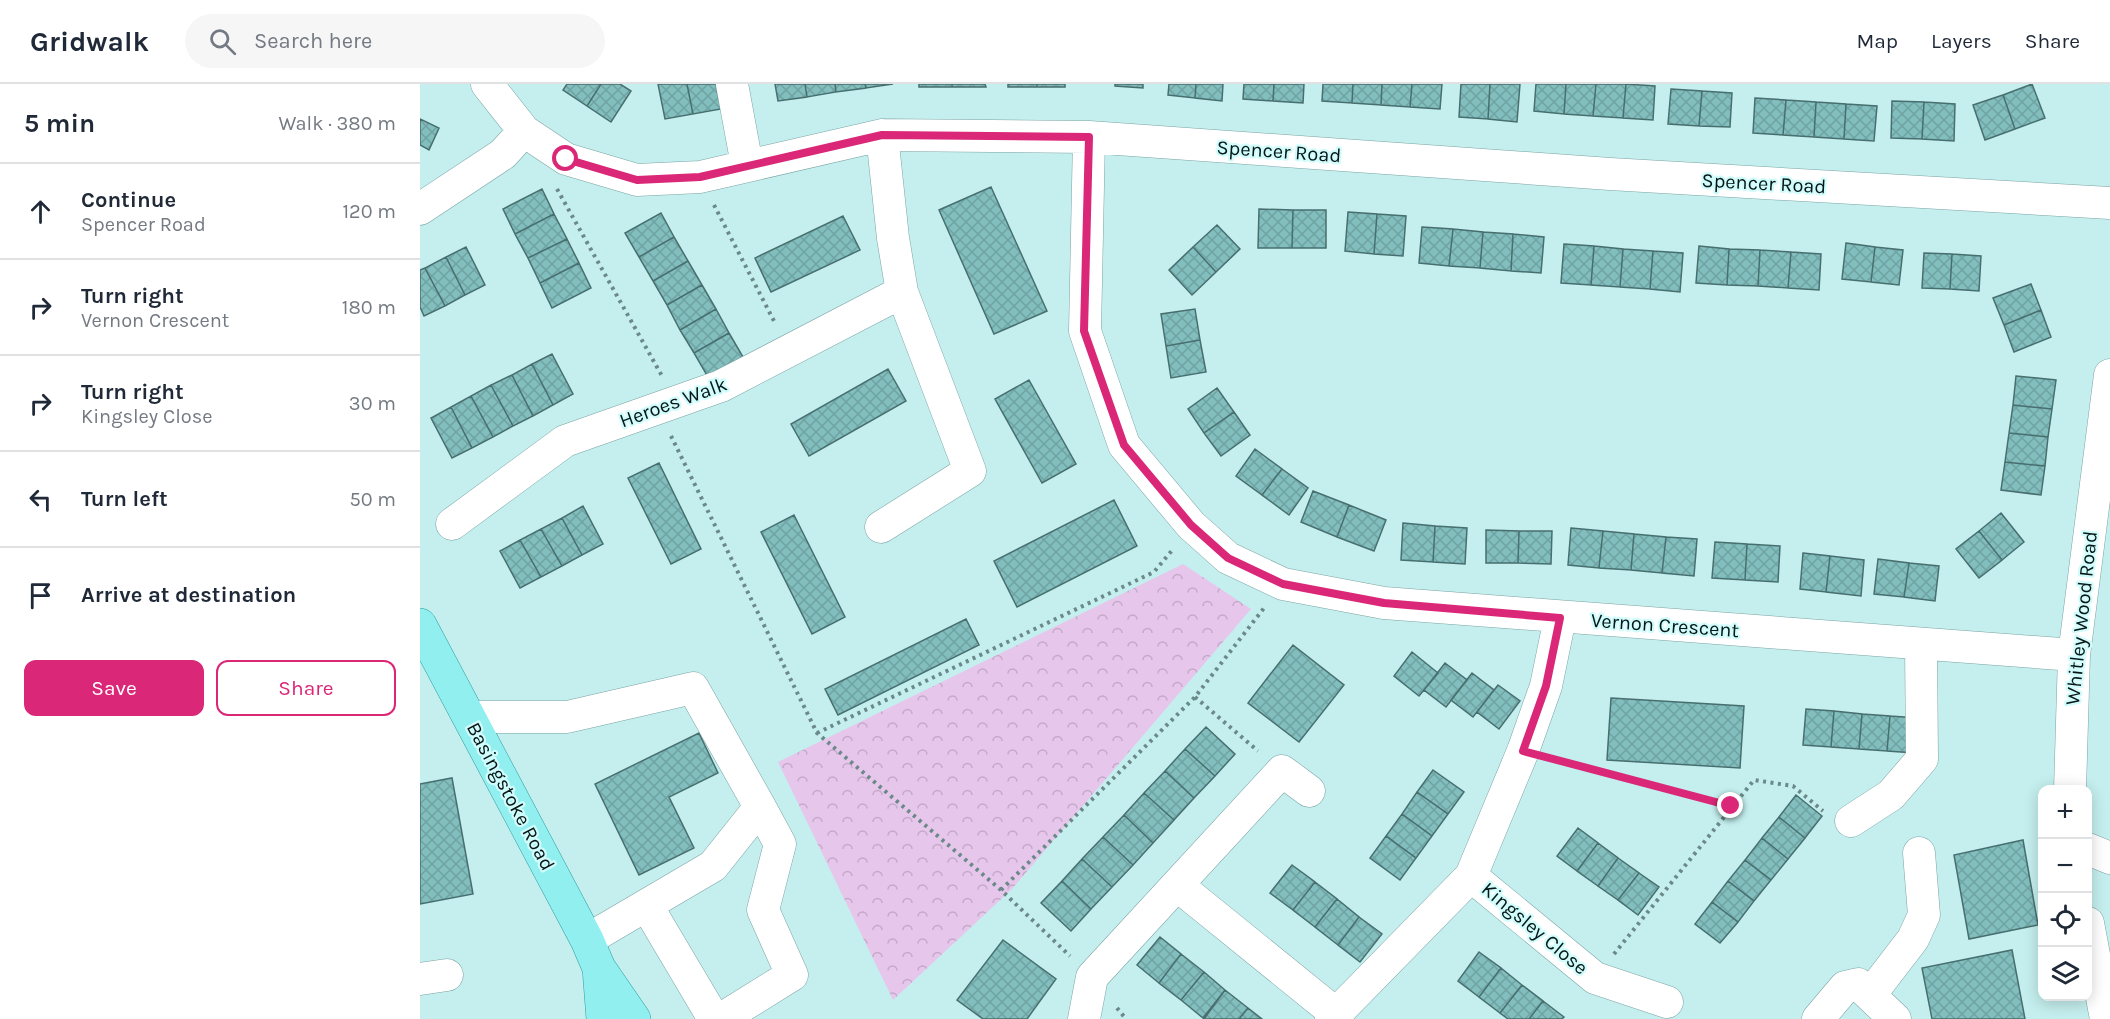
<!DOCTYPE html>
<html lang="en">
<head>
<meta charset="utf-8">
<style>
  :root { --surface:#fff; --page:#f6f6f7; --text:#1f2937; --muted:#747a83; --line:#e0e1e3; --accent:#db2777 }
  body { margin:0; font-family:Karla,sans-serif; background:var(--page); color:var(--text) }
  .controls { position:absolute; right:18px; bottom:18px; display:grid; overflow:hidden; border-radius:12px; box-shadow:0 3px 15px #0003 }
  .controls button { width:54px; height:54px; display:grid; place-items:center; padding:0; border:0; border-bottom:2px solid var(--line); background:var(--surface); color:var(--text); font:30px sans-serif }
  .stop { position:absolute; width:18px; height:18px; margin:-14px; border:4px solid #db2777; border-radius:50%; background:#fff }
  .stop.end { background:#db2777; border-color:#fff; box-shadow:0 2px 6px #0008 }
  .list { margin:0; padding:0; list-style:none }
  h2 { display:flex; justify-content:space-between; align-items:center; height:78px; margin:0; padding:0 24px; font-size:26px }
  h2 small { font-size:20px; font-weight:400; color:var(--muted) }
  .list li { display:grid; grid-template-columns:39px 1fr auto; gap:18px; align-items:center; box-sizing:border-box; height:96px; padding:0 24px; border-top:2px solid var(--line) }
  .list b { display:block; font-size:22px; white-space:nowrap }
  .list p { margin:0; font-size:20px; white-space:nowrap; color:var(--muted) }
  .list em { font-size:20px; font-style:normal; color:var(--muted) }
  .actions { display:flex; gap:12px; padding:18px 24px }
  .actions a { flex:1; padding:14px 0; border:2px solid var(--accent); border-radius:12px; text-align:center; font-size:21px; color:var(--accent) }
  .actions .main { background:var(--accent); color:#fff }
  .icon { flex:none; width:33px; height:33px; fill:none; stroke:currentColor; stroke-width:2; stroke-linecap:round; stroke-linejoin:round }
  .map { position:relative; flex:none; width:1690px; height:935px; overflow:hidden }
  header { display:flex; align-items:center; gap:36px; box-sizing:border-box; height:84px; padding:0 30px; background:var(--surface); border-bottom:2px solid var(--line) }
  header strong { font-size:28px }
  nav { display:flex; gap:33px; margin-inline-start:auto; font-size:21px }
  .search { width:420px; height:54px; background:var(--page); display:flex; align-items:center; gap:15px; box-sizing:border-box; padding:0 21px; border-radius:33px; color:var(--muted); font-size:22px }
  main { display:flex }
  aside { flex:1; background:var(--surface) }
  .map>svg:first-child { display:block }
</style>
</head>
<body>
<header>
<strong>Gridwalk</strong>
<div class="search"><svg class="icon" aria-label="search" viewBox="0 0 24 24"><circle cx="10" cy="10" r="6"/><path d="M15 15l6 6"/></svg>Search here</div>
<nav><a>Map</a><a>Layers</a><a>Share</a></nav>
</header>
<main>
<aside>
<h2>5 min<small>Walk · 380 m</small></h2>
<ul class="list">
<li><svg class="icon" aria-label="ahead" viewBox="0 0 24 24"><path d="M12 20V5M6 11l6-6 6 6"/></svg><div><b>Continue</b><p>Spencer Road</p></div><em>120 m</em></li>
<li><svg class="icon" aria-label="right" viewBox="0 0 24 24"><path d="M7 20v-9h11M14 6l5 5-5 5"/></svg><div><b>Turn right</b><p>Vernon Crescent</p></div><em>180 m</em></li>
<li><svg class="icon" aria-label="right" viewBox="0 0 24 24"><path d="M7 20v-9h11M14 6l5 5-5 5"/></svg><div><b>Turn right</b><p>Kingsley Close</p></div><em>30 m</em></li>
<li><svg class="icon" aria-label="left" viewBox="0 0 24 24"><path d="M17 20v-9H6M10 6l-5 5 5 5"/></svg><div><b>Turn left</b></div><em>50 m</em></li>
<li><svg class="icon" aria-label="arrive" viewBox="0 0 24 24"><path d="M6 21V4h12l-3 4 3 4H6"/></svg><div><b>Arrive at destination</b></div></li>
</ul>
<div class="actions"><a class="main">Save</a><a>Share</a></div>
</aside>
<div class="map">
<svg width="1690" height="935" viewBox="0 0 1690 935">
  <defs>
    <pattern id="park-crowns" width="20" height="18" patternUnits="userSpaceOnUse" patternTransform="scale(1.5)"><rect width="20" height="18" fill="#e6c6eb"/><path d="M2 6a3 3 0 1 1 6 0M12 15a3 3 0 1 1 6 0" fill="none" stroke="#c4a9c9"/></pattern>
    <pattern id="building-cross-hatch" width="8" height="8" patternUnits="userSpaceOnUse" patternTransform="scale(1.5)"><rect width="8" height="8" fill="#82bebe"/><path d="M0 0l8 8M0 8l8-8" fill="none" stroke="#6fa3a3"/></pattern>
  </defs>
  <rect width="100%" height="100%" fill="#c4efee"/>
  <path fill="url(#park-crowns)" d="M763 480 831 525 592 805 473 916 358 678Z"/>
  <path fill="url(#building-cross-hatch)" stroke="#486f6f" stroke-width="1.5" d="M147 0H181L167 22 143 6Z
    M181 0H200L211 7 191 38 167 22Z
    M238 0H267L273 30 245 35Z
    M267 0H296L301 25 273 30Z
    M355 0H385L387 13 358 17Z
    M385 0H415L416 8 387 13Z
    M415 0H445L446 4 416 8Z
    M445 0H473L446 4Z
    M499 0H532V3H499Z
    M532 0H565L566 3H532Z
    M588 0H617V3H588Z
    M617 0H645V3H617Z
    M695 0H723V4L695 2Z
    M749 0H776L775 14 748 11Z
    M776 0H803L802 17 775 14Z
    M824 0H854L853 17 823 15Z
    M854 0H884L883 19 853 17Z
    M903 0H933L932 19 902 17Z
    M933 0H962L961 21 932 19Z
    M962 0H992L990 23 961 21Z
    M992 0H1022L1020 25 990 23Z
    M1041 0H1070L1068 35 1039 33Z
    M1070 0H1100L1097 38 1068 35Z
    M1116 0H1146L1144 30 1114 27Z
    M1146 0H1176L1173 32 1144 30Z
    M1176 0H1206L1203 34 1173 32Z
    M1206 0 1235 2 1233 36 1203 34Z
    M1612 0 1625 34 1595 45 1583 11Z
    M1251 5 1282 7 1279 42 1248 40Z
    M1282 7 1312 9 1310 43 1279 42Z
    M1583 11 1595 45 1565 56 1553 21Z
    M1335 14 1366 16 1363 51 1333 49Z
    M1366 16 1396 18 1394 53 1363 51Z
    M1472 17 1504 18 1502 55 1471 54Z
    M1396 18 1426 20 1424 55 1394 53Z
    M1504 18 1535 20 1534 57 1502 55Z
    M1426 20 1457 22 1454 57 1424 55Z
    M0 35 19 44 9 66 0 61Z
    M571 103 627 227 574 250 519 126Z
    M122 105 134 130 95 150 83 125Z
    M839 125 873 126 872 164H838Z
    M873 126H906V164H872Z
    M928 128 957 130 954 170 925 167Z
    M241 129 254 153 219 173 205 149Z
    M134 130 147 155 108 174 95 150Z
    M957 130 986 132 983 172 954 170Z
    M423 132 440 166 351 208 335 174Z
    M797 141 820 165 796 188 773 163Z
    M1002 143 1033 145 1029 182 999 179Z
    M1033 145 1063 148 1060 184 1029 182Z
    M1063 148 1093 150 1091 187 1060 184Z
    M1093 150 1124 153 1121 189 1091 187Z
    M254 153 268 177 233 197 219 173Z
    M147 155 159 179 120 199 108 174Z
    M1426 159 1455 163 1451 198 1422 195Z
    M1144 160 1174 162 1171 201 1141 199Z
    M1174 162 1203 165 1200 203 1171 201Z
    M1279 162 1309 165 1307 201 1276 199Z
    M46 163 65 201 45 211 26 173Z
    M773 163 796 188 772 211 749 186Z
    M1455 163 1483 166 1479 201 1451 198Z
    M1203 165 1233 167 1230 205 1200 203Z
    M1309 165 1340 166 1338 202 1307 201Z
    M1340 166 1371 168 1368 204 1338 202Z
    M1233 167 1263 169 1260 208 1230 205Z
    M1371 168 1401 170 1399 206 1368 204Z
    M1504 169 1532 170 1530 205 1502 204Z
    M1532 170 1561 172 1559 207 1530 205Z
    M26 173 45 211 25 222 5 184Z
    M268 177 282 201 247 221 233 197Z
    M159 179 171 204 132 224 120 199Z
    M5 184 25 222 4 232 0 223V186Z
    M1611 200 1621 226 1584 241 1573 214Z
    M282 201 296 225 260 246 247 221Z
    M296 225 309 249 274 269 260 246Z
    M775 225 780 256 746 262 741 230Z
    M1621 226 1631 253 1594 268 1584 241Z
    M309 249 323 273 288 293 274 269Z
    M780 256 786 288 751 294 746 262Z
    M132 270 153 310 133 321 112 280Z
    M112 280 133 321 113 332 92 291Z
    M468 285 486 317 389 372 371 340Z
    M92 291 113 332 93 342 71 301Z
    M1596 292 1636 296 1632 325 1593 321Z
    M609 296 656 380 622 399 575 315Z
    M71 301 93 342 73 353 51 312Z
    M797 304 814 328 784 349 768 325Z
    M51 312 73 353 52 364 31 323Z
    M1593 321 1632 325 1628 353 1589 349Z
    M31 323 52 364 32 374 11 334Z
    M814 328 830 351 801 372 784 349Z
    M1589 349 1628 353 1625 382 1585 378Z
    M835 365 862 385 842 411 816 392Z
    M1585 378 1625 382 1621 411 1581 406Z
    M239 379 281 465 251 480 208 394Z
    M862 385 888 404 869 431 842 411Z
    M893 407 929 421 917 453 881 438Z
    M694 416 717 462 597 523 574 477Z
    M929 421 966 436 954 467 917 453Z
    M163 422 183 460 162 471 142 434Z
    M1581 429 1604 458 1582 476 1559 447Z
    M374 431 425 533 392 550 341 448Z
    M142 434 162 471 142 482 121 445Z
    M983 439 1015 442 1013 478 981 476Z
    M1015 442 1047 444 1045 480 1013 478Z
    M1151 444 1183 447 1179 484 1148 481Z
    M121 445 142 482 121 493 100 456Z
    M1066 446 1099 447 1098 479H1066Z
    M1099 447H1132L1131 480 1098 479Z
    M1183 447 1214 450 1211 486 1179 484Z
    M1559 447 1582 476 1559 494 1536 465Z
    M1214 450 1246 453 1242 489 1211 486Z
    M1246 453 1277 455 1274 492 1242 489Z
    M100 456 121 493 100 504 80 467Z
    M1295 458 1327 460 1325 496 1292 494Z
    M1327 460 1360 462 1358 498 1325 496Z
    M1383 469 1410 472 1406 508 1380 505Z
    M1410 472 1444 476 1441 512 1406 508Z
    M1458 475 1489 479 1484 513 1454 510Z
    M1489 479 1519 482 1515 517 1484 513Z
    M546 535 559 561 418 631 405 605Z
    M873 561 924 601 879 658 828 619Z
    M992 568 1018 589 999 612 974 592Z
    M1025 579 1047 596 1026 623 1004 606Z
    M1052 589 1074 606 1053 633 1031 616Z
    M1078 601 1100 617 1079 645 1057 628Z
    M1191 614 1324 622 1320 684 1187 676Z
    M1386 625 1414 627 1411 663 1383 661Z
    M1414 627 1442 630 1439 665 1411 663Z
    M1442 630 1470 632 1467 667 1439 665Z
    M1470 632 1498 634 1495 669 1467 667Z
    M786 643 815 670 795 692 765 665Z
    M279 649 298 689 249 713 274 764 219 791 175 700Z
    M765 665 795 692 774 714 745 687Z
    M1013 686 1044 708 1028 730 997 708Z
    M745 687 774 714 754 736 724 709Z
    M32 694 53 810 0 820V700Z
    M997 708 1028 730 1012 752 982 730Z
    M724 709 754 736 733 759 704 731Z
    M1376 711 1402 732 1385 754 1359 733Z
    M982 730 1012 752 996 774 966 752Z
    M704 731 733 759 713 781 683 753Z
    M1359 733 1385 754 1368 775 1342 754Z
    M1158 744 1178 759 1157 787 1137 772Z
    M966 752 996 774 980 796 950 774Z
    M683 753 713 781 692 803 662 775Z
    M1342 754 1368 775 1351 796 1325 776Z
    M1603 756 1618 841 1549 855 1534 771Z
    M1178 759 1198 774 1178 802 1157 787Z
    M1198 774 1219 789 1198 816 1178 802Z
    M662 775 692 803 671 825 642 797Z
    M1325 776 1351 796 1334 817 1308 797Z
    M872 781 895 798 873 826 850 809Z
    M1219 789 1239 803 1218 831 1198 816Z
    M642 797 671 825 651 847 621 819Z
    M1308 797 1334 817 1318 838 1292 818Z
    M895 798 917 815 895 843 873 826Z
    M917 815 939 833 918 861 895 843Z
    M1292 818 1318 838 1300 859 1275 840Z
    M939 833 962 850 940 878 918 861Z
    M740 853 761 870 739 899 717 881Z
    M583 856 636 895 607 935H563L537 916Z
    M1592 866 1605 935H1512L1502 884Z
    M1059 868 1081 884 1059 913 1038 897Z
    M761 870 784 888 761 916 739 899Z
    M1081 884 1102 901 1080 929 1059 913Z
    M784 888 805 906 783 934 761 916Z
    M1102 901 1123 917 1109 935H1088L1080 929Z
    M805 906 828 924 819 935H784Z
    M1123 917 1144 933 1142 935H1109Z
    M828 924 842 935H819Z"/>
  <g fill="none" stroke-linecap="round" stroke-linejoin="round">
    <defs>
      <path id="minor" d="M67 0 104 47 146 75 217 96 280 93 462 51 669 53 1190 90 1690 119
        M312 0 327 81
        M669 53 665 247 704 361 771 441 808 474 863 500 964 519 1654 571
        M0 125 83 70 104 47
        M32 440 145 357 301 302 482 208
        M461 443 550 387 482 208 473 154 462 51
        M49 633H147L273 604 340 723 293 782 167 856
        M1650 706 1654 571 1690 291
        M1431 737 1471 711 1502 675 1501 560
        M1668 765 1690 774
        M1051 792 1175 894 1247 918
        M757 801 915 929
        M227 822 294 935
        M1668 839 1686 935
        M0 895 27 891
        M1450 911 1493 855 1504 831 1499 769
        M301 935 372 891 343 826 360 760 340 723
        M664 935 672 893 862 687 889 707
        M911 935 1051 792 1103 667 1126 602 1140 534
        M1398 935 1425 903 1438 900 1475 935"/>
      <path id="major" d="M0 541 167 856 179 884 214 935
        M179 884 183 935"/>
    </defs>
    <use href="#minor" stroke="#7ba4a4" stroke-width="33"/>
    <use href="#major" stroke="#319c9d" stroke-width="34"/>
    <path stroke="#6b8988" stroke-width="4" stroke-dasharray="3 4.5" stroke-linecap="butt" d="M137 105 242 292
      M294 121 355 239
      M251 352 397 649 581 806 650 872
      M775 613 838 667
      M397 649 734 488 754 464
      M1132 675 1311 722
      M581 806 775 613 844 524
      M1194 870 1334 696 1373 702 1403 727
      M697 924 706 935"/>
    <use href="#minor" stroke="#fff" stroke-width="32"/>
    <use href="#major" stroke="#91eff0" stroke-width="33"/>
  </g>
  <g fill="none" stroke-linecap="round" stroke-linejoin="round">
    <path stroke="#db2777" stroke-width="8" d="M146 75 217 96 280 93 462 51 669 53 664 247 704 361 771 441 808 474 863 500 964 519 1140 534 1126 602 1103 667 1311 722"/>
  </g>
  <g text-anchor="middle" stroke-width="4.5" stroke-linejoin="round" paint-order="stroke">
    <g font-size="20" fill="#071616" stroke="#d1fcfc">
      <text transform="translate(859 67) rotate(4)" y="7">Spencer Road</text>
      <text transform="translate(1344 99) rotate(3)" y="7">Spencer Road</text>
      <text transform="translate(253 318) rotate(-20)" y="7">Heroes Walk</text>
      <text transform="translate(1661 534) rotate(-84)" y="7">Whitley Wood Road</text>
      <text transform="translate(1245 541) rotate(4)" y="7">Vernon Crescent</text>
      <text transform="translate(91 712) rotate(62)" y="7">Basingstoke Road</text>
      <text transform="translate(1115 844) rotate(40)" y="7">Kingsley Close</text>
    </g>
  </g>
</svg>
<div class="controls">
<button>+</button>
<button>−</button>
<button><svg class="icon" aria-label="locate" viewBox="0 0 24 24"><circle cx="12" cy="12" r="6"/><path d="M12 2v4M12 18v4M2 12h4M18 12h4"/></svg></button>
<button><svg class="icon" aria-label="layers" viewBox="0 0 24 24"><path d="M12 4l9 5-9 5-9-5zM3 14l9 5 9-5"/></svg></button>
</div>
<div class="stop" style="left:146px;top:75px"></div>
<div class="stop end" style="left:1311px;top:722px"></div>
</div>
</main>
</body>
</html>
